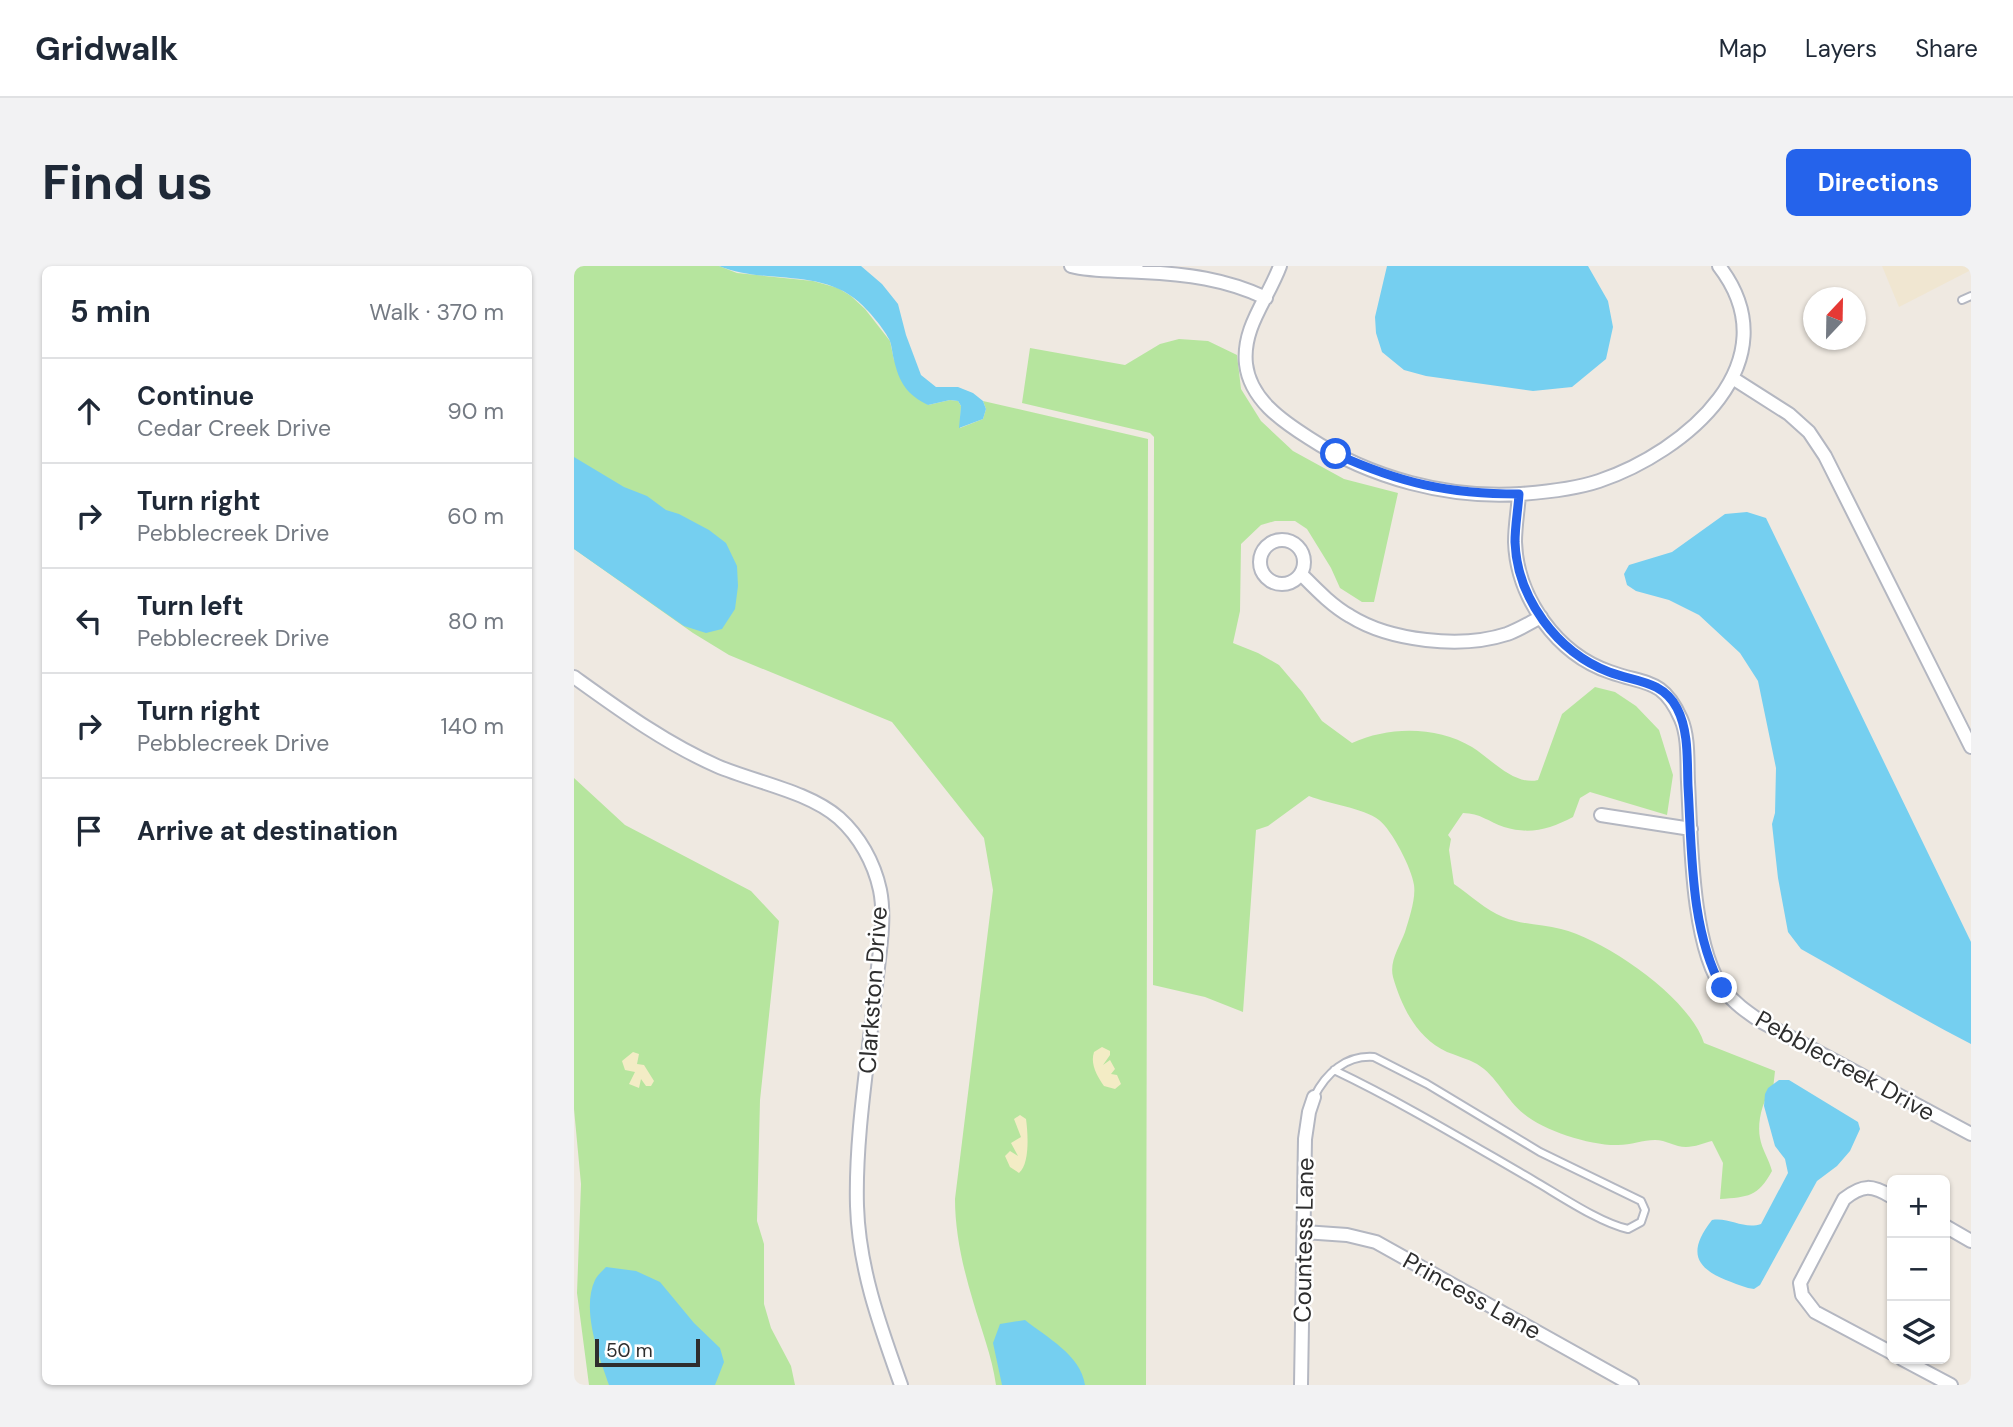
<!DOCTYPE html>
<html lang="en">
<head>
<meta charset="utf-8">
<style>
  :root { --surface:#fff; --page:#f2f2f3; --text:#1f2937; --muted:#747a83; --line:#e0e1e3; --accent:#2563eb }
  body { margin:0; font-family:"DM Sans",sans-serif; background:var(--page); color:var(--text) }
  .controls { position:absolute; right:21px; bottom:21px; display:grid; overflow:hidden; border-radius:10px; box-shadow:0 2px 5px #0004 }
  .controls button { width:63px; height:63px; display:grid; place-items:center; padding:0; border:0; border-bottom:2px solid var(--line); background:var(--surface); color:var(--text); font:35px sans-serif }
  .compass { position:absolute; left:1229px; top:21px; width:63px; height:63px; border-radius:50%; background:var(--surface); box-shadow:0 2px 5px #0004; rotate:22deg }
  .scale { position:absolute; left:21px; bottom:18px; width:105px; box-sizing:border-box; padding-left:7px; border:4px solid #2e2e2e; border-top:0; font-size:19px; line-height:24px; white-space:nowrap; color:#2e2e2e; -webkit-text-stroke:5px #fff; paint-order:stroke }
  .stop { position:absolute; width:21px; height:21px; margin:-16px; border:5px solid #2563eb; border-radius:50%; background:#fff }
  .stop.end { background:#2563eb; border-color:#fff; box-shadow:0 2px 7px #0008 }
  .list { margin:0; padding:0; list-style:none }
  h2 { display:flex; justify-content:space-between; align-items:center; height:91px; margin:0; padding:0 28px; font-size:30px }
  h2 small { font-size:23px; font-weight:400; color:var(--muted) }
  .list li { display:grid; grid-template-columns:46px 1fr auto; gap:21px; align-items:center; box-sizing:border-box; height:105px; padding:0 28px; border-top:2px solid var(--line) }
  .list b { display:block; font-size:26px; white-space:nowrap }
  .list p { margin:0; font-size:23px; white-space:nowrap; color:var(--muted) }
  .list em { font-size:23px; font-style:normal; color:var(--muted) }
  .icon { flex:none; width:38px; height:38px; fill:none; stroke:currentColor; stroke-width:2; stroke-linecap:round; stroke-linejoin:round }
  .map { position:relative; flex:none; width:1397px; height:1119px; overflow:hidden; border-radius:10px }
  header { display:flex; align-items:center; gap:42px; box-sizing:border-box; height:98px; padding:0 35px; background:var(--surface); border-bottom:2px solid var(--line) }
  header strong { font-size:33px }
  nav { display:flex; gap:38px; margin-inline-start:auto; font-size:24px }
  .intro { display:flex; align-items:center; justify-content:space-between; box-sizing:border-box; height:168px; padding:0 42px }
  h1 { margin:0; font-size:49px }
  .button { padding:18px 32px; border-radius:10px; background:var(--accent); color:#fff; font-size:24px; font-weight:700 }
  main { display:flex; gap:42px; padding:0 42px }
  aside { flex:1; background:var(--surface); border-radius:10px; box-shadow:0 2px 5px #0004 }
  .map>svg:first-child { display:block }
</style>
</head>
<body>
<header>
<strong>Gridwalk</strong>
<nav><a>Map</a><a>Layers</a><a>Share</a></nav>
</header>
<div class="intro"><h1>Find us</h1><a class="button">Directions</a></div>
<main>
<aside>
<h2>5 min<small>Walk · 370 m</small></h2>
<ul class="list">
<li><svg class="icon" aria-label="ahead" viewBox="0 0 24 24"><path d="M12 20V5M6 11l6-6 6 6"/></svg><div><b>Continue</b><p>Cedar Creek Drive</p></div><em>90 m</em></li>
<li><svg class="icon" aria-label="right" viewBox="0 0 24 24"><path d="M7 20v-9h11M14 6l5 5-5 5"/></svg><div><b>Turn right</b><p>Pebblecreek Drive</p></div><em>60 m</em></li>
<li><svg class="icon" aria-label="left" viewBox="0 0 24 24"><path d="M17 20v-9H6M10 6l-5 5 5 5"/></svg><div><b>Turn left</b><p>Pebblecreek Drive</p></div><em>80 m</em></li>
<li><svg class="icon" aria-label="right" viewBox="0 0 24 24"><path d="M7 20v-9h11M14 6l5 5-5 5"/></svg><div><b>Turn right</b><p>Pebblecreek Drive</p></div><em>140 m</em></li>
<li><svg class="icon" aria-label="arrive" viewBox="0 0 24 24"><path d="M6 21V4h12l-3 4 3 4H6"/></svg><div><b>Arrive at destination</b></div></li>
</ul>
</aside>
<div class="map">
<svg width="1397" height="1119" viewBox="0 0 1397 1119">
  <rect width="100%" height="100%" fill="#efe9e1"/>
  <path fill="#f0e6d1" d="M1308 0H1397V4L1325 41Z"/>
  <path fill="#b6e59e" d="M0 0H145L163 7 239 15 264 22 277 30 291 43 316 75 320 94 354 139 376 134 384 135 387 140 386 162 409 153 412 143 409 135 574 173 572 1119H422C418 1090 407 1063 399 1035 389 1002 381 967 381 933L419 624 410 572 318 456 155 389 119 367 0 283Z
    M605 73 634 75 663 89 667 123 687 155 719 185 770 213 824 227 800 336H788L766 322 757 302 733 263 721 255H701L687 259 667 278 666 345 659 377 684 387 705 399 728 426 748 455 778 477C815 460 863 460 898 481 916 492 940 520 964 514L988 448 1021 421 1041 426 1062 440 1085 464 1099 509 1093 549 1016 526 1006 532 999 551C976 563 956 569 930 561 915 556 906 547 889 547L874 569 877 573 875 584 880 618C896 629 912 644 929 651 948 659 968 658 987 663 1032 674 1116 732 1130 777L1201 805 1199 823C1188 833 1183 858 1186 872 1188 884 1195 893 1198 905 1184 931 1174 931 1146 933L1149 897 1138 875C1130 877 1121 881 1112 881 1101 881 1092 874 1081 874 1069 874 1057 879 1044 879 1018 880 970 865 950 848 932 834 923 810 903 798 894 793 883 790 873 786 843 772 828 742 819 711 815 695 826 680 831 666 835 653 842 633 840 619 838 603 818 564 805 554 789 542 755 538 735 530L694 560 682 564 669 746 631 731 579 719 580 171 576 167 448 137 456 82 551 99 586 78Z
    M0 512 51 559 177 625 205 655 186 834 183 955 190 978V1038L197 1062 217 1100 221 1119H15L3 1027 7 918 0 843Z"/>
  <path fill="#f3ecc5" d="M528 781 536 785V789L529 799 536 794 541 803 537 808 543 809 547 818 541 823 530 820C523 810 516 798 520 786Z
    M59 786 65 788 63 798 70 799 80 815 77 820H72L67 813 65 822 55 818 61 806 51 804 48 795Z
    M446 849 452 853C454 867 456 898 445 907L436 901 431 890 436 885 444 890 437 877 447 871 440 853Z"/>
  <path fill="#75cff0" d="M145 0H287L308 18 324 38 332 69 347 109 362 121H384L399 127 409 135 412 143 409 153 385 162 387 140 384 135 376 134 354 139C333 129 325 116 320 94 318 87 318 79 315 73 309 61 291 40 280 32 241 3 188 18 145 0Z
    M813 0H1014L1034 35 1039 61 1032 93 998 121 959 125 852 110 830 104 808 86 802 67 801 51Z
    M0 191 50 221 73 230 92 244 105 248 135 264 152 277 163 300 164 320 161 343 148 363 132 367 110 360 0 283Z
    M1173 246 1192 252 1397 676V778C1339 748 1284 715 1227 683L1214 666 1204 612 1198 558 1201 547 1202 502 1184 415 1166 387 1125 349 1095 334 1062 325 1053 319 1050 308 1055 299 1098 286 1151 248Z
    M1205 814H1215L1284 856 1286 863 1276 885 1263 900 1243 915 1186 1019 1180 1023 1174 1022C1135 1009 1104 997 1138 954 1156 951 1170 964 1187 958L1214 907 1211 893 1201 880 1190 840 1191 828 1194 822Z
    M32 1001 62 1005 86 1016 120 1057 146 1082 150 1096 141 1119H35C25 1090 7 1044 21 1014 23 1010 28 1005 32 1001Z
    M451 1054C472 1071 507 1089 511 1119H428L419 1077 426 1058Z"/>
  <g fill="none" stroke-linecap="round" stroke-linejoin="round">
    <defs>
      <path id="service" d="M1388 34 1397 30
        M740 831C752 807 772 789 800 791L853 818 966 886 1067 935 1071 944 1067 956 1054 963C1026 957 985 929 959 914 893 876 829 837 760 804"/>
      <path id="minor" d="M497 0C520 6 544 4 568 6 612 8 652 13 692 32
        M706 0C694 33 668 61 672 98 676 133 708 155 735 172 796 212 874 233 947 228 973 226 1001 223 1025 215 1111 186 1219 96 1145 0
        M1160 113 1215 148 1235 166 1251 190 1397 481
        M945 228C944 244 941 260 941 276 943 332 983 388 1036 406 1072 419 1089 412 1107 453 1115 471 1113 497 1114 516 1117 570 1117 682 1150 724 1160 737 1173 746 1186 755L1397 868
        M686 296a22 22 0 1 1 44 0a22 22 0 1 1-44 0Z
        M727 308C742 323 757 339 776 350 816 375 887 383 933 368 944 364 956 357 967 351
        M0 411C46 444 91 477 143 500 180 516 234 525 265 552 285 570 300 596 306 624 312 654 305 688 302 719 295 790 281 869 283 940 285 1003 306 1060 327 1119
        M1027 549 1117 563
        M1318 931C1298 919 1289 918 1270 933L1226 1017 1228 1029 1241 1046 1318 1087
        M1371 960 1397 975
        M730 966 773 969 802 976 1058 1119
        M1328 1093 1377 1119
        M727 1119 731 873 735 846 740 831"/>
    </defs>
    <use href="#service" stroke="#b4b7c1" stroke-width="10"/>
    <use href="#minor" stroke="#b4b7c1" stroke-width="16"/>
    <use href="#service" stroke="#fff" stroke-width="6"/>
    <use href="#minor" stroke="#fff" stroke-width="12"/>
  </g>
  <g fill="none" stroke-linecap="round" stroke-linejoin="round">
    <path stroke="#2563eb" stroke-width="9" d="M762 188C826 217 874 228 945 228 944 244 941 260 941 276 943 332 983 386 1035 406 1061 416 1088 414 1103 442 1115 465 1113 495 1114 520 1118 585 1116 664 1148 722"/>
  </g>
  <g text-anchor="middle" stroke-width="5" stroke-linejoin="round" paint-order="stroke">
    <g font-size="24" fill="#2e2e2e" stroke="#fff">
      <text transform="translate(299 724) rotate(-86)" y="8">Clarkston Drive</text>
      <text transform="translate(1271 800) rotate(29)" y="8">Pebblecreek Drive</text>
      <text transform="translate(730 974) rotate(-89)" y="8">Countess Lane</text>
      <text transform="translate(898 1030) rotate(29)" y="8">Princess Lane</text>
    </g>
  </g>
</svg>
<div class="controls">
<button>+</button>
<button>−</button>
<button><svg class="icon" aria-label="layers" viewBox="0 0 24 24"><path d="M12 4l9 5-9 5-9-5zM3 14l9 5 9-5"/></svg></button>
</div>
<svg class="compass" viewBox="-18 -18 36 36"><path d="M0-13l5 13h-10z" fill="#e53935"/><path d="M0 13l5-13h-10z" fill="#747a83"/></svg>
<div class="scale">50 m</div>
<div class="stop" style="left:762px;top:188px"></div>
<div class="stop end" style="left:1148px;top:722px"></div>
</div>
</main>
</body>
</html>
